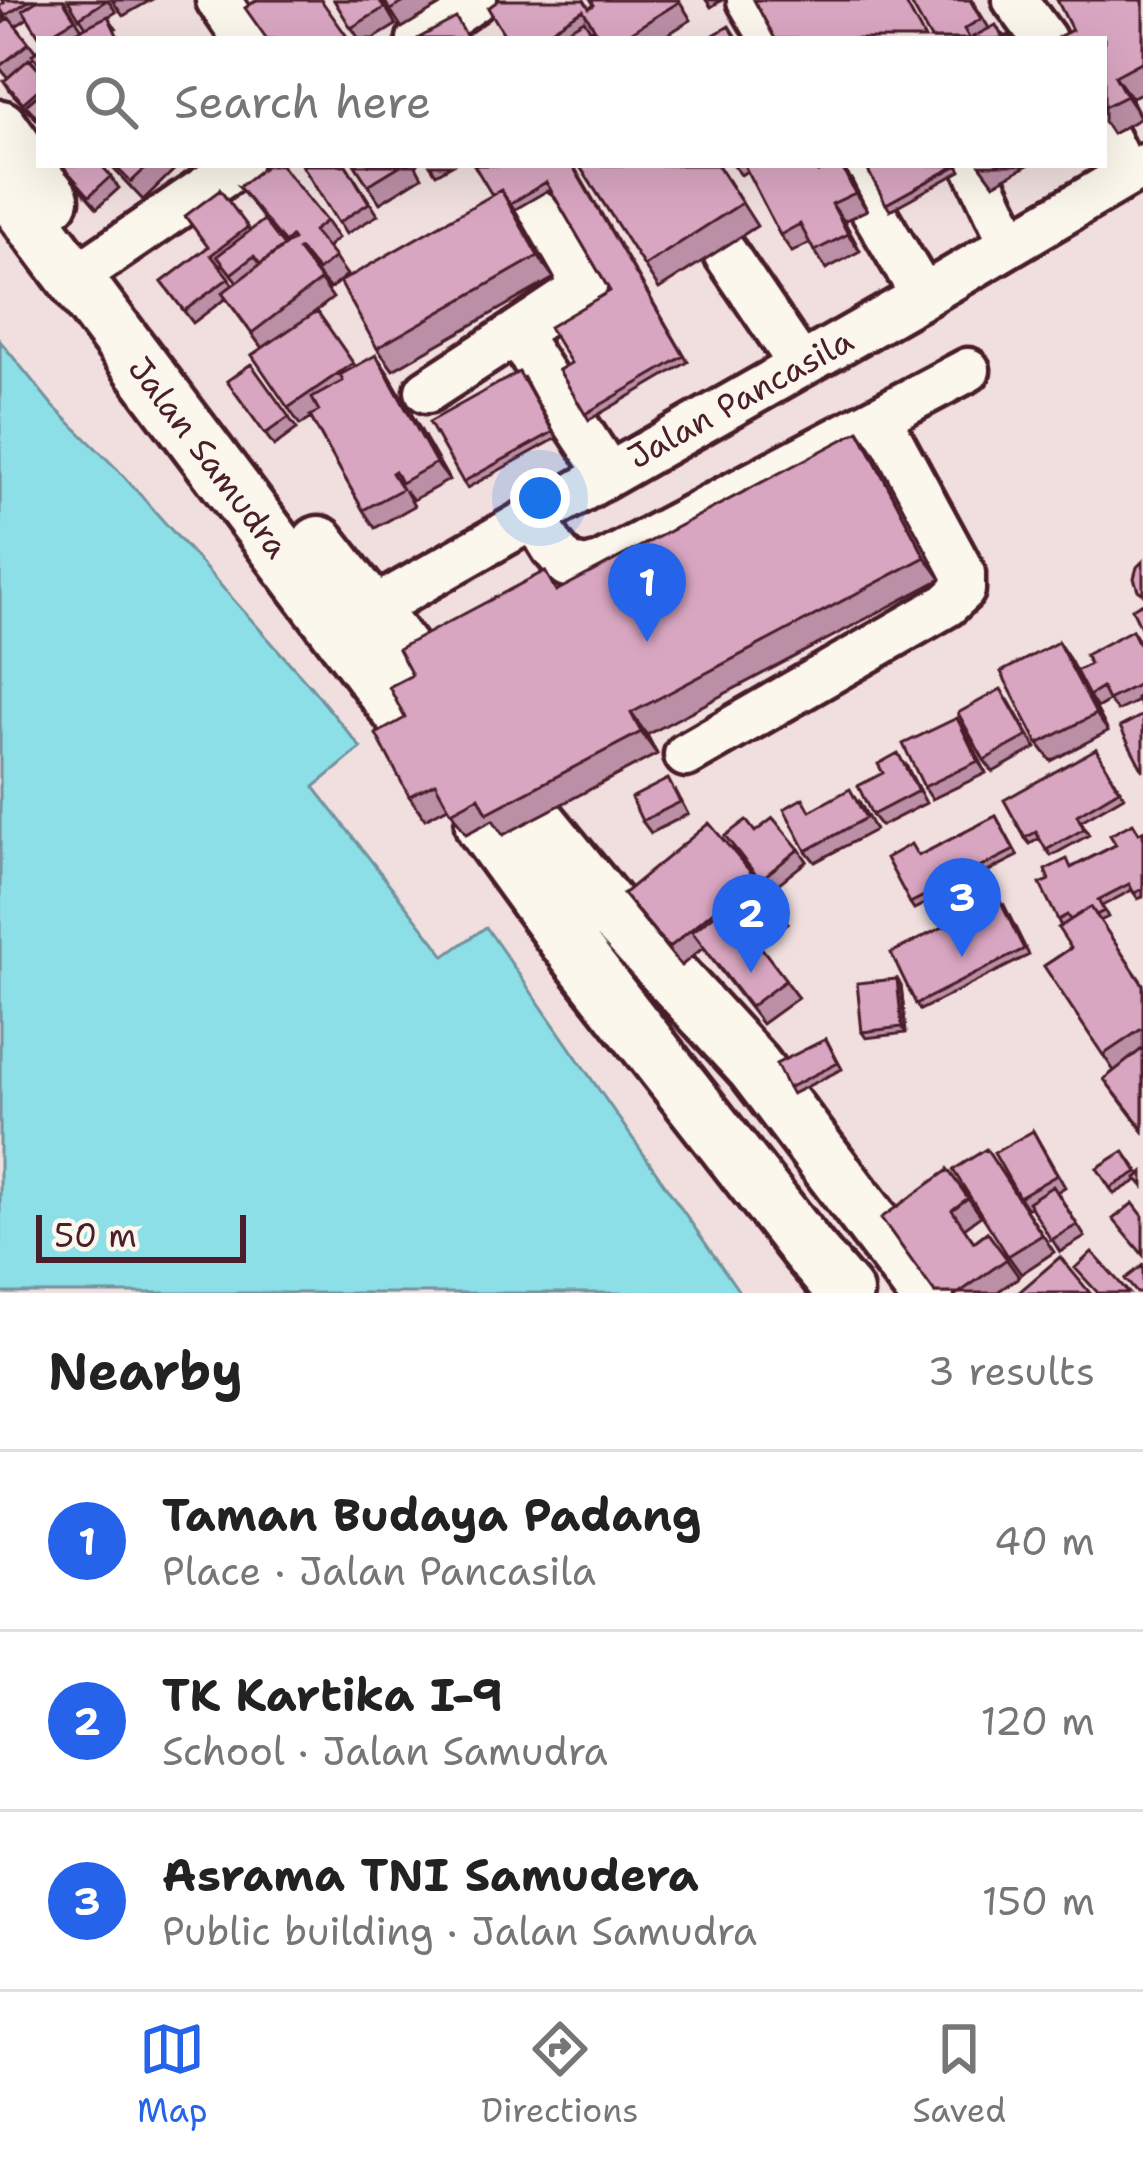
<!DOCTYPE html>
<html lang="en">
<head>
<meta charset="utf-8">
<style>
  :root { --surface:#fff; --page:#f2f2f2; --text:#222; --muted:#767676; --line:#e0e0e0; --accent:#2563eb }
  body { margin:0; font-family:"Shantell Sans",sans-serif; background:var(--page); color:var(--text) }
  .scale { position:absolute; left:36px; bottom:30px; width:210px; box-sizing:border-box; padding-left:12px; border:6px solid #4a1f2b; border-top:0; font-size:33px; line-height:42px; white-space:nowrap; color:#4a1f2b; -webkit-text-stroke:9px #fbf7ec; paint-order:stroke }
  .you { position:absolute; left:540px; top:498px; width:42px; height:42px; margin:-30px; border:9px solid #fff; border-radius:50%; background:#1a73e8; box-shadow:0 0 0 18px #1a73e833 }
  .badge { display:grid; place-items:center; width:78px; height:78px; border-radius:50%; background:var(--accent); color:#fff; font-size:39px; font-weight:700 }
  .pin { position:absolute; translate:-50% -99px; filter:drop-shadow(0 3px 6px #0008) }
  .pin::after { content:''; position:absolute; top:63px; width:42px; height:36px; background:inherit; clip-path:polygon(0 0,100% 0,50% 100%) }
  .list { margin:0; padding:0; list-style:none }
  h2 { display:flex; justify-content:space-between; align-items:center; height:156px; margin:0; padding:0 48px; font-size:51px }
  h2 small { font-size:39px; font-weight:400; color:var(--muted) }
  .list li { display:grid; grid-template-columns:78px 1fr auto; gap:36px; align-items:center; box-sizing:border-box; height:180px; padding:0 48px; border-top:3px solid var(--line) }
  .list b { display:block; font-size:45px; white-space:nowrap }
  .list p { margin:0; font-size:39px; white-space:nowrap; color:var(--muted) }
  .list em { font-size:39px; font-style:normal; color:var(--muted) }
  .icon { flex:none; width:66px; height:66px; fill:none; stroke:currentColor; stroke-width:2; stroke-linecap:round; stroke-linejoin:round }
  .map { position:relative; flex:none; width:1143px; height:1293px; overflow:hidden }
  .search { position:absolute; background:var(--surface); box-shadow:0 12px 48px #0002; left:36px; right:36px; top:36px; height:132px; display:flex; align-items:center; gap:30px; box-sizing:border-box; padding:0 42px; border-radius:0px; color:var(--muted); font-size:45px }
  .sheet { height:696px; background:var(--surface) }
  nav { display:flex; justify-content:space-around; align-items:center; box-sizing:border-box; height:168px; border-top:3px solid var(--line); background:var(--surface); font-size:33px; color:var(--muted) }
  nav a { display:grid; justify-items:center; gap:6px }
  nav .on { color:var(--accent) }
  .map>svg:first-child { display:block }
</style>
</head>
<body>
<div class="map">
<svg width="1143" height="1293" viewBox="0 0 1143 1293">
  <rect width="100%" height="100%" fill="#f1dfdf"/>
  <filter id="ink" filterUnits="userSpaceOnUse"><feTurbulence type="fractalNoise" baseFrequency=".00833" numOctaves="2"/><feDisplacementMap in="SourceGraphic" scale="24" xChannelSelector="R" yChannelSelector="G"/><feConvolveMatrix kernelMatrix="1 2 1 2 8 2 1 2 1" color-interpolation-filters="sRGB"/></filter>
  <g filter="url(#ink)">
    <path fill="#8ddfe7" stroke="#72929c" stroke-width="3" d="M0 341 53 406 118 470 311 687 361 748 314 787 445 956 486 927 740 1293H0Z"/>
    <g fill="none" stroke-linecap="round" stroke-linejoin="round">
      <defs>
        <path id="minor" d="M218 0 245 39
          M749 0 772 39
          M1015 0 1044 39
          M419 39 475 0
          M1104 132 1126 176
          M846 165 923 296
          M974 165 1011 243
          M538 212 585 287 516 333 608 473
          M725 253 800 364
          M96 263 239 165
          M427 391 516 333
          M533 516 553 548 567 565 586 569 600 565 968 370
          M350 626 371 610 923 296 1143 166
          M686 755 947 605 963 590V573L879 418"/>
        <path id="major" d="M0 128 51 199
          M0 179 418 735
          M319 544 417 670
          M535 818 612 912 754 1067 926 1293
          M483 825 567 941 809 1251 845 1293"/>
      </defs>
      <use href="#minor" stroke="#4a1f2b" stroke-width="51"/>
      <use href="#major" stroke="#4a1f2b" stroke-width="63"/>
      <use href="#minor" stroke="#fbf7ec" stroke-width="42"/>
      <use href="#major" stroke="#fbf7ec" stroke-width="54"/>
    </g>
    <path fill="#bb8fa6" stroke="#4a1f2b" stroke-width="3" fill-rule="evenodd" d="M2 0H64L82 29 86 27 68 0H108L116 12 108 17 116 28 75 35 69 39H41L28 18 16 26 36 52 34 58 31 60 39 70V122L12 93 4 81 8 78 0 68V14L5 21 7 19 0 8 4 3Z
      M112 0H151L123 16Z
      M334 0H383L382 1 396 25 373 39H359Z
      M384 0H449L402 28Z
      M679 0 691 20 660 39H601L594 28 591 30 598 39H507L590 7Z
      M706 0H722L711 7Z
      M972 0 989 28 1012 39H931Z
      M1143 0V92L1131 98 1141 118 1112 134 1104 122V39L1072 30Z
      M60 165H101L119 188 97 208Z
      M110 165H179L143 200Z
      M302 165H346L378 215 346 234Z
      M355 165H417L416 166 422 177 380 203Z
      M430 165H452L436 174Z
      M573 165 688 362 589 420 559 370 571 363 610 291 550 189 514 210 554 278 393 370 377 348 492 195Z
      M579 165H718L757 226 659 289Z
      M733 165H818L821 171 851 179 867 210 844 221 860 251 826 269 810 243 792 252 780 235 747 171 741 175Z
      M958 165 961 171 890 210 886 204Z
      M980 165H1028L994 184Z
      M239 187 326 221 338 238 327 247 347 275 330 289 311 267 333 298 311 315 317 311 356 367 388 373 449 480 413 500 405 490 414 506 375 528 363 510 311 418 300 425 252 355 262 348 226 298 193 323 162 282 208 248 220 190 250 231 285 246ZM223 264 237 282 233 285 220 266Z
      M251 364 297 429 274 446 227 381Z
      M524 378 557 438 467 488 463 482Z
      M874 453 941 579 647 735 657 754 503 835 493 820 466 834 448 807 425 819 409 796 405 718 558 590Z
      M1132 630 1143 647V711L1138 701 1117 711 1109 701 1097 708 1090 698 1108 731 1051 761 1038 744 1058 642 1079 677 1090 664Z
      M1009 701 1036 748 993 772 984 760Z
      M957 718 965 730 986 773 932 799 924 787Z
      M1096 749 1124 796 1081 821 1089 835 1051 856 1040 838 1030 844 1025 838Z
      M906 765 926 803 881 826 872 815Z
      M676 791 688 814 651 833 642 821Z
      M859 801 875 830 815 862 806 851Z
      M996 816 1018 856 914 909 910 903 918 856Z
      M1143 831V897L1138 899 1132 890 1102 906 1108 917 1100 921 1143 984V1131L1104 1079 1114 1071 1044 966 1071 948 1058 920 1072 867Z
      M755 832 799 849 807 861 768 892 733 848Z
      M760 883 788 923 766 939 751 918 748 920 742 915 738 918 798 998 762 1024 703 948 681 966 623 894Z
      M1004 905 1029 955 920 1010 916 1004Z
      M897 979 901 985 906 1033 866 1038 862 1032Z
      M826 1039 842 1069 792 1094 788 1088Z
      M1033 1131 1065 1187 1057 1192 1085 1237 1060 1252 1031 1206 1027 1209 1019 1197Z
      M986 1149 1054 1252 1021 1274 1008 1256Z
      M1124 1151 1140 1174 1138 1180 1114 1194 1097 1168Z
      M948 1170 981 1216 964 1228 974 1242 987 1232 1019 1277 996 1293H935Z"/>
    <path fill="#987487" stroke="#4a1f2b" stroke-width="3" d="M1115 76 1131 98 1141 118 1126 96Z
      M841 165 851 179 867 210 855 193Z
      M501 190 517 213 554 278 538 256Z
      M832 204 844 221 860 251 848 234Z
      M376 355 388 373 449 480 436 463Z
      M859 431 874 453 941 579 925 557Z
      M1058 642 1070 660 1108 731 1096 714Z
      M631 713 647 735 657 754 641 732Z
      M957 718 965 730 986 773 978 761Z
      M897 979 901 985 906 1033 902 1027Z"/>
    <path fill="#d9a6c1" stroke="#4a1f2b" stroke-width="3" d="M2 0H30L5 16 0 8V5L4 3Z
      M38 0H63L75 19 41 39 23 10Z
      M68 0H107L79 18Z
      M257 0H321L346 35 340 39H267L245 8Z
      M334 0H379L384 8 351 28Z
      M384 0H408L390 10Z
      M499 0H584L589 8 594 5 591 0H678L679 2 620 39H601L583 10 537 39H507L488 8Z
      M754 0H904L925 39H775Z
      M909 0H970L981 19 964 29 969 38 968 39H931Z
      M1057 0H1143V61L1115 76 1126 96 1104 107V39H1059L1058 37 1072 30Z
      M108 16 119 39H77L74 33Z
      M9 18 29 43 0 66V25Z
      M456 18 468 39H417Z
      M584 20 596 39H553Z
      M996 25 1003 38 1009 35 1011 39H974L973 37Z
      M729 26 737 39H707Z
      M61 31 67 39H52Z
      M39 49V64L32 55Z
      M29 59 39 70V89L23 103 4 81Z
      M39 94V120L26 105Z
      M62 165H101L111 176 89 196Z
      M114 165H149L131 182Z
      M267 165H281L326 221 313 231 335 257 318 271 300 249 298 250 321 280 252 333 222 293 293 240 291 237 285 243 239 187Z
      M302 165H346L369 203 338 223Z
      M355 165H401L368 185Z
      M474 165H572L684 356 585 414 559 370 571 363 549 327 610 291 546 182 510 204 501 190 492 195Z
      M579 165H717L742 203 644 266Z
      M744 165H815L818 172 833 165H841L855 193 832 204 848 234 814 251 800 224 780 235Z
      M865 165H957L886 204Z
      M220 190 248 227 211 255 229 278 184 311 162 282 208 247 185 216Z
      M501 190 538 256 377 348 340 282Z
      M264 220 284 246 260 264 254 256 231 274 217 256Z
      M317 311 353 363 288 408 252 355Z
      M376 355 436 463 401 483 395 471 392 473 402 489 363 510 310 416 319 411 312 398 343 381 340 375Z
      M251 364 289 417 265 434 227 381Z
      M519 372 553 432 463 482 429 422Z
      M859 431 925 557 631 713 641 732 487 813 479 797 451 812 435 783 409 796 376 734 405 718 389 687 412 675 398 649 545 571 556 591Z
      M1143 561V594L1138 590 1134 578 1137 567Z
      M1143 603V632L1132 609Z
      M1132 630 1143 652V682L1108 700 1102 688 1089 696 1076 671 1090 664 1085 655Z
      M1058 642 1096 714 1038 744 1001 672Z
      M1001 689 1028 736 984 760 958 713Z
      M1143 694V711L1136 698Z
      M1143 715V771L1120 727Z
      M957 718 978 761 924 787 903 744Z
      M1096 749 1119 790 1077 815 1084 829 1046 850 1036 832 1025 838 1004 800Z
      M898 753 918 791 872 815 858 786 883 773 878 764Z
      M668 779 680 802 642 821 631 798Z
      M850 789 866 818 806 851 784 809 803 798 810 811Z
      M996 816 1014 850 910 903 886 858 911 844 918 856Z
      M773 818 799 849 760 880 725 836 746 820 755 832Z
      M709 823 760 883 735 903 730 897 669 948 623 894Z
      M1133 823 1139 833 1143 831V889L1134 893 1129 884 1098 900 1104 911 1096 915 1091 907 1070 920 1067 915 1058 920 1040 884 1049 880 1045 870 1067 859 1071 868 1116 845 1110 835Z
      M769 899 783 917 762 933 748 915Z
      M999 899 1024 949 916 1004 891 953Z
      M728 904 786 980 750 1007 692 932Z
      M1091 907 1143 985V1028L1103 1055 1044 966 1071 948 1058 928Z
      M897 979 902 1027 862 1032 857 983Z
      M826 1039 838 1063 788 1088 776 1064Z
      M1143 1048V1129L1104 1079Z
      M1033 1131 1057 1175 1019 1197 994 1153Z
      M986 1149 1042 1235 1008 1256 953 1170Z
      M1124 1151 1137 1172 1110 1188 1097 1168Z
      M948 1170 968 1198 952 1210 974 1242 987 1232 1007 1259 959 1293H935L881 1218Z
      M1143 1172V1186L1136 1178Z
      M1053 1186 1077 1225 1051 1240 1028 1202Z
      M1133 1203 1143 1216V1255L1113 1219Z
      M1092 1252 1129 1293H1098L1075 1268Z
      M1060 1257 1090 1293H1018Z
      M1143 1265V1293H1137L1125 1279Z"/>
  </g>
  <g text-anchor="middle" stroke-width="10" stroke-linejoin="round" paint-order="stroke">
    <g font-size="33" fill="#4a1f2b" stroke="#fbf7ec">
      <text transform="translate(740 398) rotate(-29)" y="12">Jalan Pancasila</text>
      <text transform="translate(209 457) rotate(53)" y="12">Jalan Samudra</text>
    </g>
  </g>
</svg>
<div class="scale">50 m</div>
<div class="you"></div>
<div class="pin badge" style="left:647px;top:642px">1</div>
<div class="pin badge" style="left:751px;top:973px">2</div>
<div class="pin badge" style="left:962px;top:957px">3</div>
<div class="search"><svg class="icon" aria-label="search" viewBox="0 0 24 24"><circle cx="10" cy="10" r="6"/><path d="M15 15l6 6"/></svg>Search here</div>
</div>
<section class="sheet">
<h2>Nearby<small>3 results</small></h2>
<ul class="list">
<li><span class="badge">1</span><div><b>Taman Budaya Padang</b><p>Place · Jalan Pancasila</p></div><em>40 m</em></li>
<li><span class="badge">2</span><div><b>TK Kartika I-9</b><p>School · Jalan Samudra</p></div><em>120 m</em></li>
<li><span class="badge">3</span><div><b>Asrama TNI Samudera</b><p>Public building · Jalan Samudra</p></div><em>150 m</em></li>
</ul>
</section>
<nav>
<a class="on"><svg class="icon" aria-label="map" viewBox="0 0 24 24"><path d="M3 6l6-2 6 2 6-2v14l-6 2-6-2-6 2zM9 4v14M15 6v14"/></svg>Map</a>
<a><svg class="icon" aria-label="directions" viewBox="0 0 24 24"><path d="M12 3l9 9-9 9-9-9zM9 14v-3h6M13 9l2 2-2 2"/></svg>Directions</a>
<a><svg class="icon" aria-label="saved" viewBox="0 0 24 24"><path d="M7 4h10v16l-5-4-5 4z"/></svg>Saved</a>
</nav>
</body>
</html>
